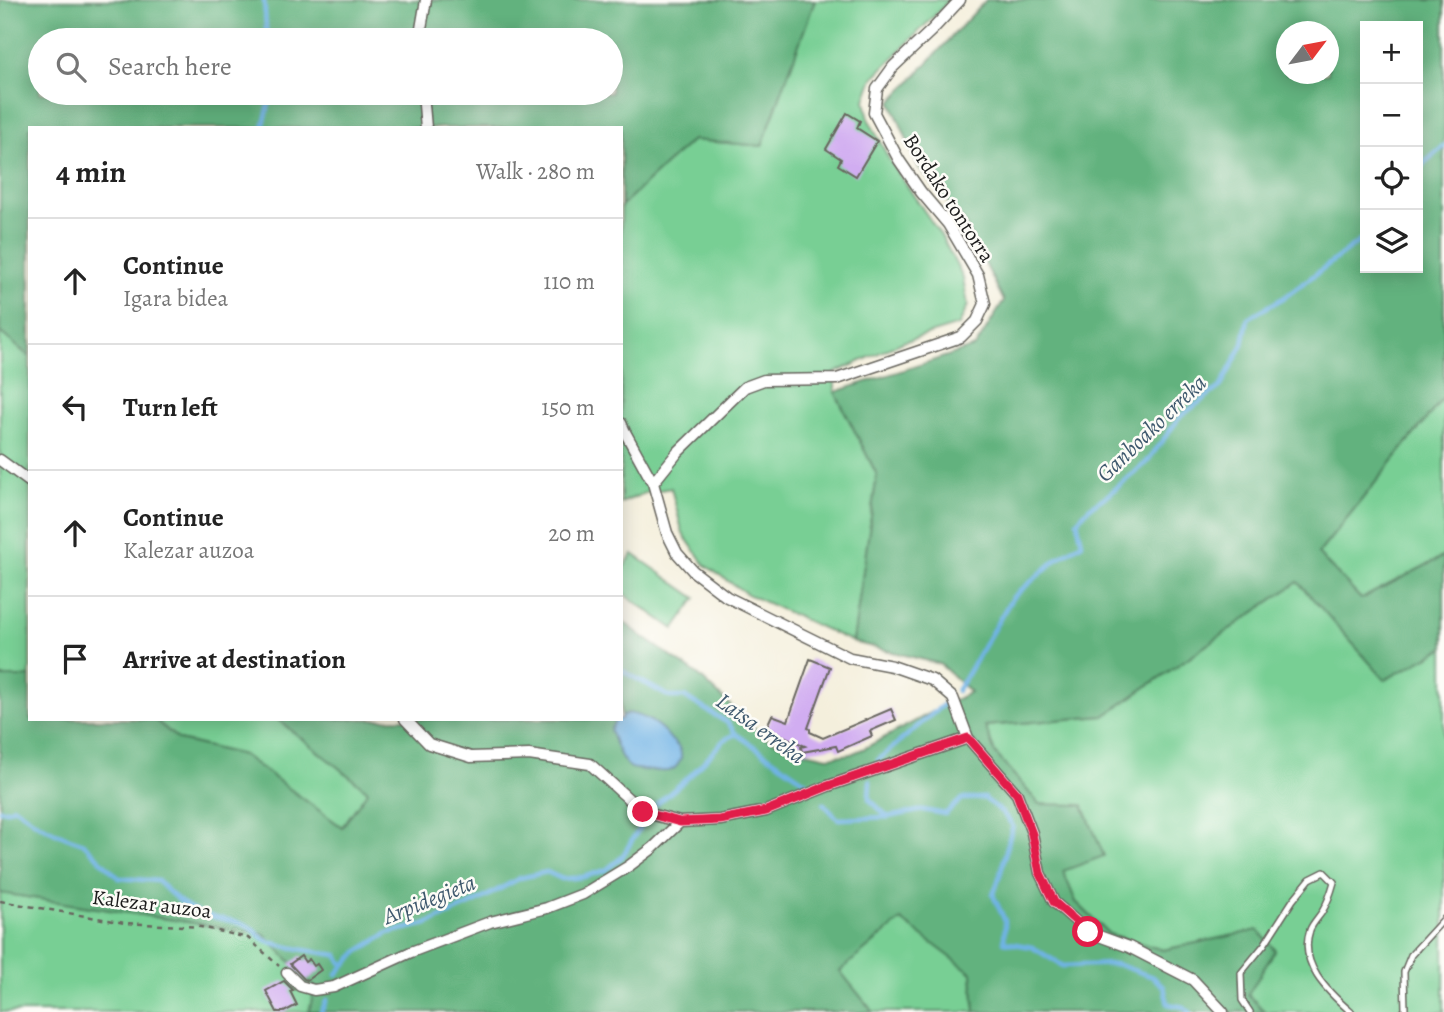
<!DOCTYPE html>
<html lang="en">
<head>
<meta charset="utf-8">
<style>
  :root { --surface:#fff; --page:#f6f6f6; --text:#222; --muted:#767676; --line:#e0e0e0 }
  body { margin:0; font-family:Alegreya,serif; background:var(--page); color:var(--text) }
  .controls { position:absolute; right:21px; top:21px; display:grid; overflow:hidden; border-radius:0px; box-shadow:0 4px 18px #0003 }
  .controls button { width:63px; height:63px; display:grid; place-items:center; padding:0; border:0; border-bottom:2px solid var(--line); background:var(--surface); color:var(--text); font:35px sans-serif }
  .compass { position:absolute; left:1276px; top:21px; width:63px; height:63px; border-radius:50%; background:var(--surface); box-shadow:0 4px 18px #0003; rotate:58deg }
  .stop { position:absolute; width:21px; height:21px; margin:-16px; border:5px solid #e11d48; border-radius:50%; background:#fff }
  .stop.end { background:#e11d48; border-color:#fff; box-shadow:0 2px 7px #0008 }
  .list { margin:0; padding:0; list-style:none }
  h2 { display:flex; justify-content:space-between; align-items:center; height:91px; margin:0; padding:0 28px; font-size:30px }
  h2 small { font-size:23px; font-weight:400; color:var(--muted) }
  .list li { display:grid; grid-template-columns:46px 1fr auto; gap:21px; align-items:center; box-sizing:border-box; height:126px; padding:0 28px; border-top:2px solid var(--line) }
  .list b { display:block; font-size:26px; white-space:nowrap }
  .list p { margin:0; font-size:23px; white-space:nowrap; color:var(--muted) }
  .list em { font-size:23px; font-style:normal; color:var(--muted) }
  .icon { flex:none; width:38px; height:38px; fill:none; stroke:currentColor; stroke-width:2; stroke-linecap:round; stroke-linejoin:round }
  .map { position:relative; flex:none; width:1444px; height:1012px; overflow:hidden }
  .search { position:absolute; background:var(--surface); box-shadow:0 4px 18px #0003; left:28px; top:28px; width:595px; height:77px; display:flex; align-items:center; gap:18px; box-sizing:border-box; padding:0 24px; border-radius:38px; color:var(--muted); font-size:26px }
  .panel { position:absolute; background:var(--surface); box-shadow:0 4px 18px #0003; left:28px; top:126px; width:595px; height:595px; border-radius:0px }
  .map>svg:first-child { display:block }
</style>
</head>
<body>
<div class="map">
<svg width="1444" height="1012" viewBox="0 0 1444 1012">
  <rect width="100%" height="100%" fill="#fdfcf7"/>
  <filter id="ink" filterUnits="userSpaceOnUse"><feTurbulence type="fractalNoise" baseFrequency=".0143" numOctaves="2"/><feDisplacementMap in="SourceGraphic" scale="14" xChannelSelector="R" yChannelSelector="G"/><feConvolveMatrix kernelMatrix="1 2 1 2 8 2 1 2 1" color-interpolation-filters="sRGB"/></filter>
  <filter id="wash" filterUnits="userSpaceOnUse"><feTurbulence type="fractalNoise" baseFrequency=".00686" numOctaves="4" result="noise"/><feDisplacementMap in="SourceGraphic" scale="28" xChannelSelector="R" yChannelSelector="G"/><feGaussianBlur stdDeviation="1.57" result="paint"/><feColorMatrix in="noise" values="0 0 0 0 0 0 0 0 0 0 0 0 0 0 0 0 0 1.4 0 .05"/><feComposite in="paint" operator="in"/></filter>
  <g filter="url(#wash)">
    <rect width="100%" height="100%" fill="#f4efdc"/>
    <path fill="#78cf94" stroke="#4a7658" stroke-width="2" d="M815 0H950L873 78 865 100 869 120 890 161 942 237 963 278 968 305 959 325 903 342 835 373V392L877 475 853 642 747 594 705 565 683 534 671 488 645 493 621 503V206L692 140 762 146Z
      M0 332 30 357V677H0Z
      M1444 397V556L1361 599 1318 554Z
      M633 554 696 598 674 629 621 592V571Z
      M1298 582 1385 679 1444 648V1012H1266L1247 995 1275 950 1258 930 1163 950 1109 934 1076 902 1062 871 1039 804 995 753 985 726 1104 716Z
      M154 719H277L368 791 342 827 243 755 179 740Z
      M0 893 264 934 315 987 309 1012H0Z
      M901 919 972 973 975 1012H873L839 971Z"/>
    <path fill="#62b27e" stroke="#3f674d" stroke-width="2" fill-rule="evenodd" d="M0 0H815L762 146 692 140 621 206V128H30V357L0 332ZM40 40H611V93H40Z
      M986 0H1444V397L1318 554 1361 599 1444 556V648L1385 680 1298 582 1104 716 985 726 995 753 1039 804 1083 805 1104 856 1063 871 1076 902 1109 934 1163 950 1258 930 1275 950 1248 995 1266 1012H975L972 973 901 920 840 971 873 1012H309L315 987 264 934 0 893V677H30V719H154L179 740 243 755 342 827 368 791 277 719H621V620L643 637 698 675 764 737 792 749 828 757 851 754 865 748 970 692 940 664 853 642 877 475 835 392 975 347 1004 301 963 220 919 168 891 102ZM1365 26H1418V268H1365ZM1286 32H1328V74H1286Z"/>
    <path fill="#70b3e6" stroke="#466881" stroke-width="2" d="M628 713C645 716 658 723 669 737 673 743 681 746 681 754 682 761 676 769 669 771 664 772 636 770 631 768 621 763 614 741 610 730L616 719H621V716Z"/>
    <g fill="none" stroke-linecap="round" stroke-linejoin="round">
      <path stroke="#70b3e6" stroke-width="4.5" d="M264 0 267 40
        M263 128 272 93
        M1418 177 1423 164 1444 146
        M621 670 670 697H685L728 723 736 734 805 781
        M957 691 1012 598 1057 559 1082 543 1077 521 1089 508 1109 494 1146 463 1180 417 1221 386 1243 344 1248 318 1285 297 1365 237
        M878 760 944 704
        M870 781 869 799 888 817
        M657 804 692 774 724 740 736 734
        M824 804 838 819 888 817 923 810 945 814 962 799 984 798 1003 813 1013 826C1005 849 1003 873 993 895L1005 921 1004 942 1032 947 1063 966 1116 964 1153 977 1164 987 1168 1004 1184 1007 1190 1012
        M0 810H8L14 807 37 823 56 833 83 843 119 878 158 881C173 897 190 912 213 917 225 920 238 921 250 927 255 930 257 935 262 938 275 947 320 952 337 955L344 966
        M337 974 344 966 359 951 388 933 427 924 474 903 520 878 547 872 562 879 583 877 606 870 622 857 645 819
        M321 1012 327 1000"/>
    </g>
    <g id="blocks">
      <path fill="#d1adf1" d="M847 113 860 121 857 128 877 141 856 176 838 165 841 159 826 149Z
        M810 659 830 667 808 728 810 729V732L823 738 891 709 896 720 870 731 872 736 838 751 836 746 802 752 801 747 805 746 766 728 772 715 788 721Z
        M301 956 305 962 309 959 314 966 317 964 321 970 307 980 304 979 290 964Z
        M284 981 293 990 290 991 297 1005 284 1012H277L266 991Z"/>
    </g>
  </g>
  <g filter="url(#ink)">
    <use href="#blocks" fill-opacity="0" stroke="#68665f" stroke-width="2"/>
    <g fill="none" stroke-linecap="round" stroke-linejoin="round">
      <defs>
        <path id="lane" d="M1250 1012 1242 1000 1241 973 1264 945 1293 900 1310 879 1324 872 1334 882C1331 893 1328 902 1322 912 1318 918 1312 924 1310 930 1298 964 1328 992 1351 1012
          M1403 1012 1405 1010 1404 972 1411 955 1444 919"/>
        <path id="street" d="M419 40 426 0
          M423 93 426 128
          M621 423 625 432 653 483 667 533 677 553 693 571 727 597 850 658 892 666 932 680 953 698 968 738 1017 794 1032 833 1040 873 1054 902 1088 932 1129 947 1193 980 1223 1012
          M0 460 30 482
          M653 483 678 452 745 387 764 380 837 379 961 337 977 321 985 304 978 275 948 224 921 192 899 160 874 113 877 89 893 67 932 30 960 0
          M405 719 429 744 471 757 529 755 590 764 643 812 680 822 720 820 766 811 828 786 968 738
          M287 973 300 986 314 990 334 987 411 952 490 922 547 908 583 894 629 866 653 848 680 822"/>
      </defs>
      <use href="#lane" stroke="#68665f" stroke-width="8"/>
      <use href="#street" stroke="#68665f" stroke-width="13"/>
      <path stroke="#68665f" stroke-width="2.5" stroke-dasharray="5 5" stroke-linecap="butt" d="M0 901 125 923 201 927 248 938 279 966"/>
      <use href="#lane" stroke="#fff" stroke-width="5"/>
      <use href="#street" stroke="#fff" stroke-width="10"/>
    </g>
  </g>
  <g fill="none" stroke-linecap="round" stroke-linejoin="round" filter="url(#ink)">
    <path stroke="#e11d48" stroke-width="9" d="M643 812 680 822 720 820 766 811 828 786 968 738 1017 794 1032 834 1040 873 1054 902 1088 932"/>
  </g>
  <g text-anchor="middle" stroke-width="5" stroke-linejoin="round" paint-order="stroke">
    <g font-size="21" fill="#1c1c1c" stroke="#fdfcf7">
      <text transform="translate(949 198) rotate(57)" y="7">Bordako tontorra</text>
      <text transform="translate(152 904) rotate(7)" y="7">Kalezar auzoa</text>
    </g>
    <g font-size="23" font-style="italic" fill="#3e586d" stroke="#fdfcf7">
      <text transform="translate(1151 428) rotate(-44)" y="8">Ganboako erreka</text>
      <text transform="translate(761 728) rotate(36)" y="8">Latsa erreka</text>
      <text transform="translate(429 899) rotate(-22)" y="8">Arpidegieta</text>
    </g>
  </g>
</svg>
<div class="controls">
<button>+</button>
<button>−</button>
<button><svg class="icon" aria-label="locate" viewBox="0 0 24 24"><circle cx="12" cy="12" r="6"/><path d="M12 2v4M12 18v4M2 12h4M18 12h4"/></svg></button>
<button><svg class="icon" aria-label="layers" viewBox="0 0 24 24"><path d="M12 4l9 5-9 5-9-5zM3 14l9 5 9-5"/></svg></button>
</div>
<svg class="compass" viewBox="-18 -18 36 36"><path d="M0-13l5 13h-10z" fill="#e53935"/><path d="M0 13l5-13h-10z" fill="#767676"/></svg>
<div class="stop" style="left:1088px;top:932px"></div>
<div class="stop end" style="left:643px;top:812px"></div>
<div class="search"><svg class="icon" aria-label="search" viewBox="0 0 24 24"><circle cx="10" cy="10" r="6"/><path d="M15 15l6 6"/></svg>Search here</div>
<section class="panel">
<h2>4 min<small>Walk · 280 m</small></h2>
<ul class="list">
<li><svg class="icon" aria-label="ahead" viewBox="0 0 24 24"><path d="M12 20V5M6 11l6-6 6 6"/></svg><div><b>Continue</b><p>Igara bidea</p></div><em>110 m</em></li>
<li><svg class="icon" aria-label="left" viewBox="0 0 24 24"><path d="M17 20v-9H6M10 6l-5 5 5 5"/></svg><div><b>Turn left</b></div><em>150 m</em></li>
<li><svg class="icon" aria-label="ahead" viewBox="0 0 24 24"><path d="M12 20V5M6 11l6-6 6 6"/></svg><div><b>Continue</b><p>Kalezar auzoa</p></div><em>20 m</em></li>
<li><svg class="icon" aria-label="arrive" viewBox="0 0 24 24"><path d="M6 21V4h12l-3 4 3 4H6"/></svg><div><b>Arrive at destination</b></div></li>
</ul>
</section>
</div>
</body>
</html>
